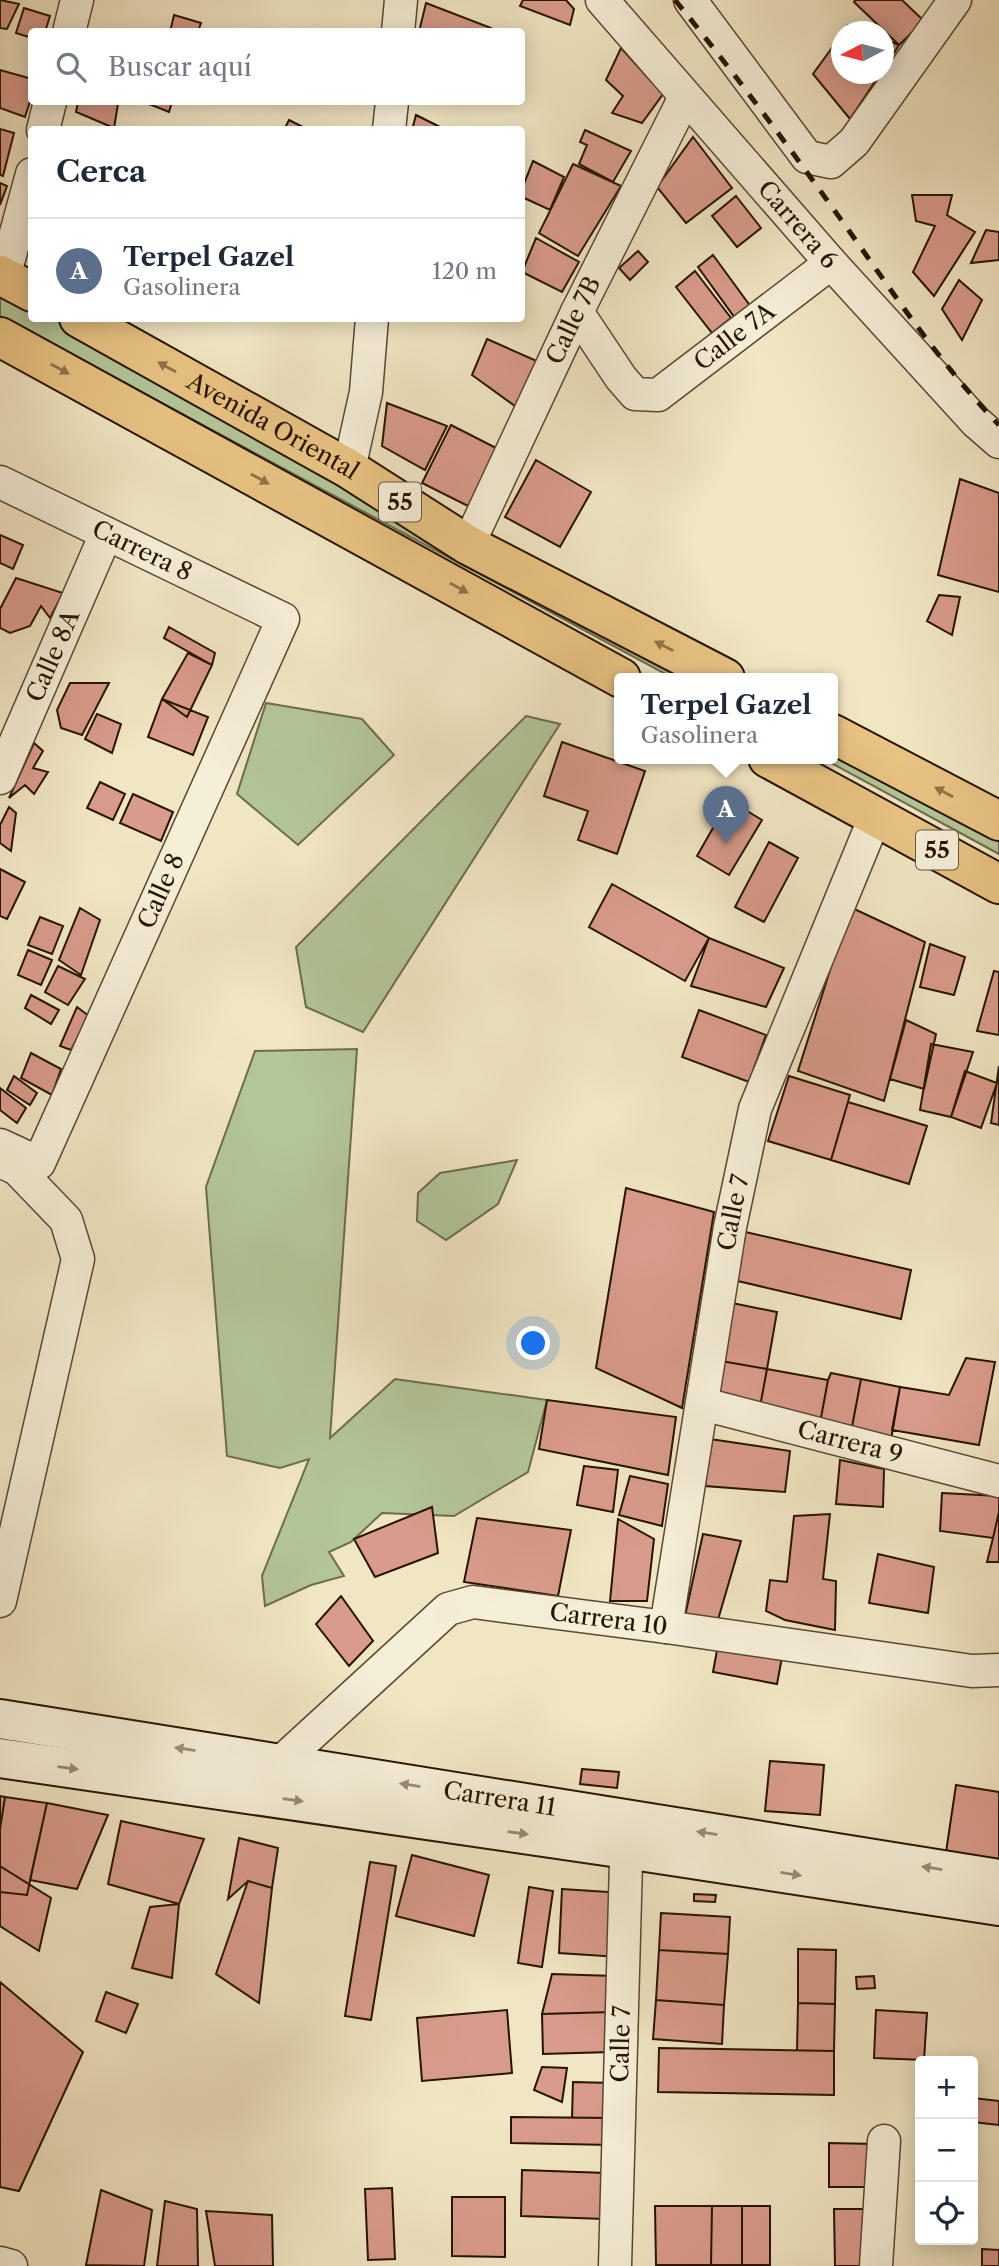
<!DOCTYPE html>
<html lang="es">
<head>
<meta charset="utf-8">
<style>
  :root { --surface:#fff; --page:#f2f2f3; --text:#1f2937; --muted:#747a83; --line:#e0e1e3; --accent:#0b8043 }
  body { margin:0; font-family:"Libre Caslon Text",serif; background:var(--page); color:var(--text) }
  .controls { position:absolute; right:21px; bottom:21px; display:grid; overflow:hidden; border-radius:7px; box-shadow:0 4px 18px #0003 }
  .controls button { width:63px; height:63px; display:grid; place-items:center; padding:0; border:0; border-bottom:2px solid var(--line); background:var(--surface); color:var(--text); font:35px sans-serif }
  .compass { position:absolute; left:831px; top:21px; width:63px; height:63px; border-radius:50%; background:var(--surface); box-shadow:0 4px 18px #0003; rotate:264deg }
  .you { position:absolute; left:534px; top:1344px; width:24px; height:24px; margin:-18px; border:5px solid #fff; border-radius:50%; background:#1a73e8; box-shadow:0 0 0 10px #1a73e833 }
  .badge { display:grid; place-items:center; width:46px; height:46px; border-radius:50%; background:var(--accent); color:#fff; font-size:23px; font-weight:700 }
  .pin { position:absolute; translate:-50% -58px; filter:drop-shadow(0 2px 4px #0008) }
  .pin::after { content:''; position:absolute; top:37px; width:24px; height:21px; background:inherit; clip-path:polygon(0 0,100% 0,50% 100%) }
  .popup { position:absolute; left:614px; top:673px; width:224px; height:91px; box-sizing:border-box; display:grid; place-content:center; border-radius:7px; background:var(--surface); filter:drop-shadow(0 2px 5px #0005); font-size:23px; white-space:nowrap; color:var(--muted) }
  .popup b { font-size:26px; color:var(--text) }
  .popup::after { content:''; position:absolute; left:50%; top:100%; margin-left:-14px; border:14px solid transparent; border-top-color:var(--surface) }
  .list { margin:0; padding:0; list-style:none }
  h2 { display:flex; justify-content:space-between; align-items:center; height:91px; margin:0; padding:0 28px; font-size:30px }
  h2 small { font-size:23px; font-weight:400; color:var(--muted) }
  .list li { display:grid; grid-template-columns:46px 1fr auto; gap:21px; align-items:center; box-sizing:border-box; height:105px; padding:0 28px; border-top:2px solid var(--line) }
  .list b { display:block; font-size:26px; white-space:nowrap }
  .list p { margin:0; font-size:23px; white-space:nowrap; color:var(--muted) }
  .list em { font-size:23px; font-style:normal; color:var(--muted) }
  .icon { flex:none; width:38px; height:38px; fill:none; stroke:currentColor; stroke-width:2; stroke-linecap:round; stroke-linejoin:round }
  .map { position:relative; flex:none; width:999px; height:2266px; overflow:hidden }
  .search { position:absolute; background:var(--surface); box-shadow:0 4px 18px #0003; left:28px; top:28px; width:497px; height:77px; display:flex; align-items:center; gap:18px; box-sizing:border-box; padding:0 24px; border-radius:7px; color:var(--muted); font-size:26px }
  .panel { position:absolute; background:var(--surface); box-shadow:0 4px 18px #0003; left:28px; top:126px; width:497px; height:196px; border-radius:7px }
  .map>svg:first-child { display:block }
</style>
</head>
<body>
<div class="map">
<svg width="999" height="2266" viewBox="0 0 999 2266">
  <rect width="100%" height="100%" fill="#f1e6c3"/>
  <filter id="stains"><feTurbulence type="fractalNoise" baseFrequency=".00286" numOctaves="4"/><feColorMatrix values="0 0 0 0 .2 0 0 0 0 .09 0 0 0 0 .02 0 0 0 .5 -.17"/></filter>
  <radialGradient id="worn" r=".72"><stop offset=".6" stop-color="#630" stop-opacity="0"/><stop offset="1" stop-color="#630" stop-opacity=".3"/></radialGradient>
  <path fill="#b3c699" stroke="#6c6d4d" stroke-width="2" d="M0 291 31 307 32 318 54 319 99 342 721 678H673L0 316Z
    M266 703 362 719 394 755 298 845 237 794Z
    M526 716 560 724 363 1032 306 1007 296 947Z
    M833 738 999 831V854L822 758H833Z
    M357 1049 330 1438 395 1379 547 1400 528 1472 454 1516 382 1513 351 1542 329 1552 344 1576 311 1585 265 1606 262 1576 309 1459 280 1468 227 1456 206 1187 255 1051Z
    M517 1160 498 1204 446 1240 417 1221 418 1193 440 1173Z"/>
  <path fill="#d99b8b" stroke="#261401" stroke-width="2" d="M0 0 19 4 7 29 0 28Z
    M523 0H566L574 9 570 25 520 6Z
    M855 0H902L924 21 899 45 854 2Z
    M426 3 491 28 489 32H419Z
    M24 8 50 16 45 32H32V38L16 33Z
    M174 15 201 23 198 32H170Z
    M848 25 864 32H843Z
    M842 34V74H880L850 119 813 74Z
    M884 39 899 45 884 69Z
    M621 48 663 94 642 123 612 113 623 96 606 80Z
    M0 70 32 79V95L25 117 0 108Z
    M78 102H112L118 104 114 128 76 112Z
    M144 102H172L169 112Z
    M416 115 446 130H412Z
    M289 120 307 129V130H284Z
    M0 129 14 133 3 176 0 175Z
    M585 130 631 151 613 182 579 164 587 145 580 142Z
    M693 137 732 188 686 223 657 187Z
    M533 161 564 177 550 210 522 197V189Z
    M573 164 621 186 578 256 539 233Z
    M0 183 7 186 0 205Z
    M912 195H952L947 215 975 232 934 296 913 272 935 226 916 221Z
    M736 196 761 228 737 247 712 216Z
    M986 230 999 232V260L971 263Z
    M536 238 579 262 562 292 522 272Z
    M638 251 648 262 630 280 619 268Z
    M713 255 751 307 735 318 698 267Z
    M695 271 731 318 712 333 676 287Z
    M959 280 982 300 962 340 942 309Z
    M487 339 539 362 519 409 472 375Z
    M387 403 447 426 425 470 382 446Z
    M451 425 502 451 474 509 422 483Z
    M536 460 591 492 560 547 505 517Z
    M960 479 999 493V592L938 575Z
    M0 535 23 545 13 569 0 563Z
    M16 578 63 593 50 618 41 606 30 626 10 633 0 628V609Z
    M939 595 960 597 952 635 927 621Z
    M169 627 215 653 212 665 164 638Z
    M188 653 212 665 187 717 162 699Z
    M70 683H109L82 735 61 728 57 710Z
    M162 699 208 717 193 755 148 737Z
    M97 714 121 724 112 753 85 739Z
    M562 742 645 771 617 854 578 840 588 811 544 796Z
    M34 743 43 751 33 768 48 772 34 794 25 785 9 798Z
    M100 782 125 794 113 820 87 808Z
    M133 794 173 812 161 841 120 823Z
    M729 800 762 820 729 875 697 856Z
    M9 807 16 813 11 851 0 843V825Z
    M769 842 798 858 764 922 735 907Z
    M0 869 25 882 7 919 0 916Z
    M612 884 709 938 685 981 589 927Z
    M850 907 925 942 884 1101 798 1071Z
    M80 908 100 920 81 975 59 960Z
    M40 917 63 926 52 954 28 945Z
    M709 938 784 968 766 1007 691 986Z
    M930 944 965 957 954 995 920 987Z
    M28 950 52 960 41 985 18 975Z
    M58 966 85 979 68 1005 45 992Z
    M994 971 999 972V1035L977 1031Z
    M31 995 59 1010 51 1024 25 1008Z
    M77 1007 89 1016 71 1050 60 1046Z
    M699 1010 766 1035 749 1082 682 1057Z
    M906 1020 936 1034 924 1089 890 1079Z
    M931 1044 973 1052 951 1117 920 1110Z
    M31 1053 61 1069 52 1095 21 1078Z
    M999 1066V1125L991 1123Z
    M965 1071 997 1083 981 1128 951 1117Z
    M14 1076 37 1093 30 1105 7 1090Z
    M789 1076 850 1095 831 1160 768 1141Z
    M0 1088 26 1108 17 1123 0 1110Z
    M848 1102 927 1126 909 1184 831 1160Z
    M626 1188 714 1212 682 1408 596 1368Z
    M741 1231 911 1270 901 1319 729 1279Z
    M732 1303 777 1312 767 1369 721 1361Z
    M966 1358 995 1362 979 1445 892 1430 900 1387 949 1395Z
    M721 1361 767 1369 759 1412 713 1403Z
    M767 1369 828 1380 820 1423 759 1412Z
    M831 1373 861 1379 852 1427 820 1423 828 1380Z
    M861 1379 900 1387 891 1440 852 1427Z
    M547 1400 676 1417 668 1475 539 1449Z
    M710 1439 790 1451 785 1492 705 1486Z
    M840 1460 884 1469 883 1507 836 1504Z
    M584 1466 618 1470 613 1512 577 1505Z
    M630 1476 668 1484 662 1526 619 1515Z
    M942 1493 999 1496V1512L993 1538 940 1531Z
    M432 1507 438 1553 375 1577 354 1539Z
    M999 1512V1562H987L993 1538Z
    M830 1514 823 1579 836 1581 835 1630 785 1620 766 1611 770 1580 787 1582 794 1516Z
    M477 1518 571 1530 558 1596 464 1582Z
    M618 1519 654 1539 647 1601H610Z
    M703 1534 741 1541 717 1623 685 1616Z
    M878 1554 934 1567 928 1613 869 1603Z
    M341 1596 373 1641 349 1666 316 1624Z
    M718 1645 782 1657 777 1684 713 1672Z
    M770 1761 824 1765 820 1815 765 1811Z
    M582 1769 619 1772 617 1788 580 1784Z
    M956 1785 999 1792V1868L945 1859Z
    M0 1796 5 1797 0 1829Z
    M5 1797 47 1803 27 1895 0 1892V1829Z
    M47 1803 108 1815 77 1889 30 1880Z
    M121 1821 204 1839 179 1904 108 1884Z
    M239 1838 278 1848 272 1888 248 1881 228 1899Z
    M412 1855 489 1875 474 1936 396 1916Z
    M370 1862 396 1866 371 2020 345 2016Z
    M0 1866 51 1898 39 1951 0 1926Z
    M248 1881 272 1888 259 2003 216 1974Z
    M529 1887 553 1891 542 1967 518 1963Z
    M562 1889 623 1893 619 1957 559 1953Z
    M694 1894 716 1895 715 1902 694 1901Z
    M179 1904 172 1978 132 1968 150 1907Z
    M661 1913 730 1917 728 1954 659 1950Z
    M798 1949 836 1950 835 2004 798 2003Z
    M659 1950 728 1954 724 2005 656 2000Z
    M552 1974 614 1976 612 2012 542 2014Z
    M874 1976 875 1988 857 1989 856 1977Z
    M0 1982 83 2052 19 2191 0 2187Z
    M106 1992 138 2004 126 2033 96 2021Z
    M656 2000 724 2005 722 2044 653 2039Z
    M798 2003 835 2004 834 2051H797Z
    M507 2010 512 2073 422 2081 417 2018Z
    M876 2010 927 2013 924 2060 874 2058Z
    M612 2012 611 2052 543 2054 542 2014Z
    M659 2048 834 2051V2095L658 2092Z
    M542 2067 567 2068 562 2102 534 2090Z
    M573 2082 613 2083V2118H572Z
    M973 2098 999 2101V2125L973 2122Z
    M511 2117 613 2118 612 2145 511 2143Z
    M829 2143 876 2144 875 2187H829Z
    M522 2170 606 2173 604 2219 521 2216Z
    M392 2188 395 2259 368 2260 365 2189Z
    M101 2190 152 2210 144 2266 86 2265Z
    M452 2197H505V2257L452 2256Z
    M165 2201 197 2209 198 2266H157Z
    M655 2206H712L711 2265H656Z
    M712 2206H742V2265H711Z
    M742 2206H770V2265H742Z
    M834 2209H869V2266H835Z
    M206 2211 272 2215 273 2266H215Z
    M982 2249 999 2250V2266H982Z"/>
  <g fill="none" stroke-linecap="round" stroke-linejoin="round">
    <defs>
      <g id="minor">
        <path id="s1" d="M602 0 831 263 976 422 999 442"/>
        <path d="M690 0 807 157 831 162 854 142 955 0"/>
        <path d="M69 32 77 0"/>
        <path d="M398 32 401 0"/>
        <path d="M43 130 50 102"/>
        <path d="M389 130 392 102"/>
        <path d="M4 277 32 174"/>
        <path id="s2" d="M577 312 621 378 635 394 658 395 831 263"/>
        <path d="M349 469 366 392 372 318"/>
        <path id="s3" d="M0 482 283 619 39 1163 0 1145"/>
        <path id="s4" d="M468 545 577 312 685 97"/>
        <path id="s5" d="M0 778 106 534"/>
        <path d="M0 1161 17 1169 66 1220 78 1259 0 1601"/>
        <path id="s6" d="M703 1404 999 1481"/>
        <path id="s7" d="M666 1627 730 1227 755 1109 875 817"/>
        <path id="s8" d="M279 1764 448 1609 473 1602 666 1627 972 1671 999 1670"/>
        <path d="M0 2263 11 2266"/>
        <path id="s9" d="M615 2266 627 1825"/>
        <path d="M876 2266 884 2141"/>
      </g>
      <g id="secondary">
        <path id="s10" d="M0 1719 999 1879"/>
        <path d="M0 1758 626 1849 999 1906"/>
      </g>
      <g id="primary">
        <path d="M0 275 32 292"/>
        <path id="s11" d="M79 318 349 469 468 545 725 678"/>
        <path d="M0 337 621 678"/>
        <path d="M833 734 999 821"/>
        <path d="M768 758 999 884"/>
      </g>
    </defs>
    <use href="#minor" stroke="#594832" stroke-width="35"/>
    <use href="#secondary" stroke="#261401" stroke-width="42"/>
    <use href="#primary" stroke="#261401" stroke-width="42"/>
    <use href="#minor" stroke="#f6efd8" stroke-width="32"/>
    <use href="#secondary" stroke="#f6efd8" stroke-width="38"/>
    <use href="#primary" stroke="#e8c382" stroke-width="38"/>
    <path stroke="#261401" stroke-width="5" stroke-dasharray="12 12" stroke-linecap="butt" d="M675 0C737 76 795 155 852 235 898 300 943 367 999 425"/>
  </g>
  <defs><path id="oneway-solid" d="M-6-.8H1V-3.2L6.5 0L1 3.2V.8H-6Z" transform="scale(1.75)"/></defs>
  <g fill="#917448">
    <use href="#oneway-solid" transform="translate(167 367) rotate(-151)"/>
    <use href="#oneway-solid" transform="translate(60 369) rotate(29)"/>
    <use href="#oneway-solid" transform="translate(260 479) rotate(29)"/>
    <use href="#oneway-solid" transform="translate(459 588) rotate(29)"/>
    <use href="#oneway-solid" transform="translate(664 646) rotate(-153)"/>
    <use href="#oneway-solid" transform="translate(944 792) rotate(-152)"/>
  </g>
  <g fill="#988c77">
    <use href="#oneway-solid" transform="translate(185 1749) rotate(-171)"/>
    <use href="#oneway-solid" transform="translate(68 1768) rotate(8)"/>
    <use href="#oneway-solid" transform="translate(410 1785) rotate(-171)"/>
    <use href="#oneway-solid" transform="translate(293 1800) rotate(8)"/>
    <use href="#oneway-solid" transform="translate(518 1833) rotate(8)"/>
    <use href="#oneway-solid" transform="translate(707 1833) rotate(-171)"/>
    <use href="#oneway-solid" transform="translate(932 1868) rotate(-171)"/>
    <use href="#oneway-solid" transform="translate(791 1874) rotate(9)"/>
  </g>
  <g text-anchor="middle" stroke-width="5" stroke-linejoin="round" paint-order="stroke">
    <g fill="#f6efd8" stroke="#645642" stroke-width="2">
      <rect x="379" y="482.5" width="42" height="39" rx="5"/>
      <rect x="916" y="830.5" width="42" height="39" rx="5"/>
    </g>
    <g font-size="23" font-weight="bold" fill="#261401">
      <text x="400" y="510">55</text>
      <text x="937" y="858">55</text>
    </g>
    <g font-size="24" fill="#261401" stroke="#f6efd8">
      <text dy="8" stroke="none"><textPath href="#s1" startOffset="298">Carrera 6</textPath></text>
      <text dy="8" stroke="none"><textPath href="#s4" startOffset="248">Calle 7B</textPath></text>
      <text dy="8" stroke="none"><textPath href="#s2" startOffset="220">Calle 7A</textPath></text>
      <text dy="8" stroke="none"><textPath href="#s11" startOffset="222">Avenida Oriental</textPath></text>
      <text dy="8" stroke="none"><textPath href="#s3" startOffset="158">Carrera 8</textPath></text>
      <text dy="8" stroke="none"><textPath href="#s5" startOffset="133">Calle 8A</textPath></text>
      <text transform="translate(161 891) rotate(-66)" y="8">Calle 8</text>
      <text dy="8" stroke="none"><textPath href="#s7" startOffset="420">Calle 7</textPath></text>
      <text dy="8" stroke="none"><textPath href="#s6" startOffset="152">Carrera 9</textPath></text>
      <text dy="8" stroke="none"><textPath href="#s8" startOffset="392">Carrera 10</textPath></text>
      <text dy="8" stroke="none"><textPath href="#s10" startOffset="506">Carrera 11</textPath></text>
      <text dy="8" stroke="none"><textPath href="#s9" startOffset="222">Calle 7</textPath></text>
    </g>
  </g>
  <rect width="100%" height="100%" filter="url(#stains)"/>
  <rect width="100%" height="100%" fill="url(#worn)"/>
</svg>
<div class="controls">
<button>+</button>
<button>−</button>
<button><svg class="icon" aria-label="locate" viewBox="0 0 24 24"><circle cx="12" cy="12" r="6"/><path d="M12 2v4M12 18v4M2 12h4M18 12h4"/></svg></button>
</div>
<svg class="compass" viewBox="-18 -18 36 36"><path d="M0-13l5 13h-10z" fill="#e53935"/><path d="M0 13l5-13h-10z" fill="#747a83"/></svg>
<div class="you"></div>
<div class="pin badge" style="left:726px;top:844px;background:#5c6f8a">A</div>
<div class="popup"><b>Terpel Gazel</b>Gasolinera</div>
<div class="search"><svg class="icon" aria-label="search" viewBox="0 0 24 24"><circle cx="10" cy="10" r="6"/><path d="M15 15l6 6"/></svg>Buscar aquí</div>
<section class="panel">
<h2>Cerca<small></small></h2>
<ul class="list">
<li><span class="badge" style="background:#5c6f8a">A</span><div><b>Terpel Gazel</b><p>Gasolinera</p></div><em>120 m</em></li>
</ul>
</section>
</div>
</body>
</html>
